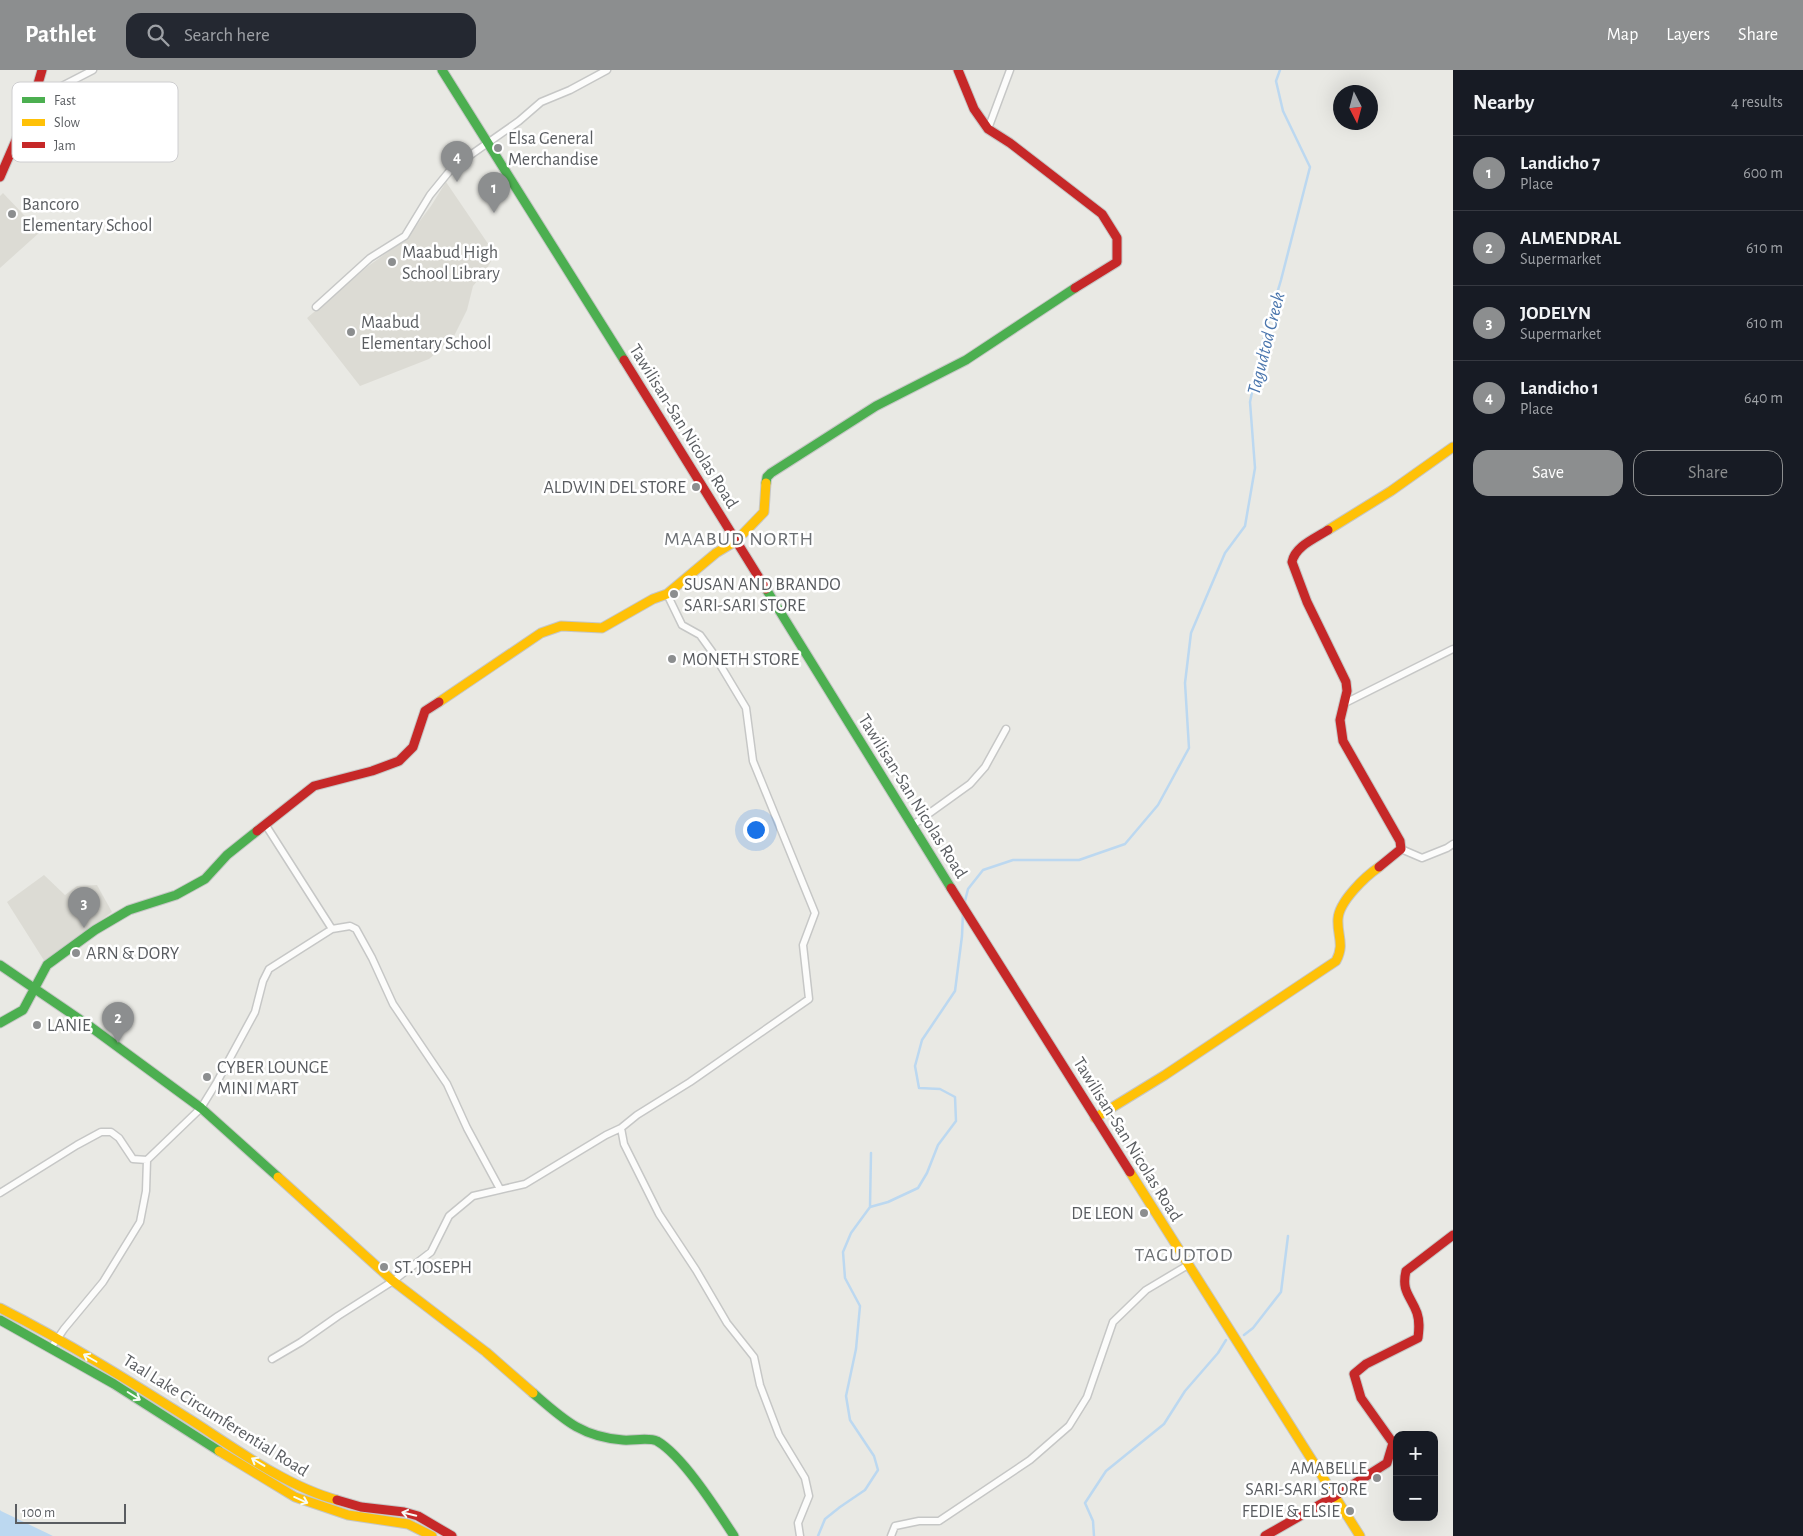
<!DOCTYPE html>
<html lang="en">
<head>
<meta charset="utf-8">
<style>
  :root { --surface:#171b24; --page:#242831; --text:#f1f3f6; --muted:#9ea1a6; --line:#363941; --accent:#8c8e8f }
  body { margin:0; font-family:"Alegreya Sans",sans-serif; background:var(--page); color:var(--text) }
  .controls { position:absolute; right:15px; bottom:15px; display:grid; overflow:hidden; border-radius:10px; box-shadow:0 5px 20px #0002 }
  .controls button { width:45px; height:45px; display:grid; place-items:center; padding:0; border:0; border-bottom:1px solid var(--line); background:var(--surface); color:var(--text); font:25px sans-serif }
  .compass { position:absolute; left:1333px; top:15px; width:45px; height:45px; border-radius:50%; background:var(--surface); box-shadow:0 5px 20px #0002; rotate:174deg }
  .scale { position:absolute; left:15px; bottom:12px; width:111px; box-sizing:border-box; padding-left:5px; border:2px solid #5a5d61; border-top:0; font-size:14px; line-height:18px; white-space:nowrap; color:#5a5d61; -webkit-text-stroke:4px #fff; paint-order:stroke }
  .you { position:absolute; left:755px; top:759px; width:18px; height:18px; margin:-12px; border:4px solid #fff; border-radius:50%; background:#1a73e8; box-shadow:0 0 0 8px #1a73e833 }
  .badge { display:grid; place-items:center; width:32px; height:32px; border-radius:50%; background:var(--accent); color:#fff; font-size:16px; font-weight:700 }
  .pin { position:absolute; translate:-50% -41px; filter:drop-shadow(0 1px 2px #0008) }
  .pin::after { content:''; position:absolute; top:26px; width:18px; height:15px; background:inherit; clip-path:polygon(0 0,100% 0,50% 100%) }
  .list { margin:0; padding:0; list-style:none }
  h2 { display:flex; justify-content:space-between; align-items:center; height:65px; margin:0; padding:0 20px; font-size:21px }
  h2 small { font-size:16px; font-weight:400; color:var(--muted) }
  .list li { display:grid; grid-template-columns:32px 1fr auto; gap:15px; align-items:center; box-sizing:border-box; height:75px; padding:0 20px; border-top:1px solid var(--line) }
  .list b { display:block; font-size:19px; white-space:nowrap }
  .list p { margin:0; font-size:16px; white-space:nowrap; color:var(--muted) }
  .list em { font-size:16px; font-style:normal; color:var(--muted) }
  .actions { display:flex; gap:10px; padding:15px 20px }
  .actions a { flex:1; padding:11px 0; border:1px solid var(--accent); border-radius:15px; text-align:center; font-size:18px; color:var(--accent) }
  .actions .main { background:var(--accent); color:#fff }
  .icon { flex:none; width:28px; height:28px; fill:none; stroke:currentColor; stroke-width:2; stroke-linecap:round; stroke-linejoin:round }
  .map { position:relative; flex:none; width:1453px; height:1466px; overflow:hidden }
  header { display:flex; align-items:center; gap:30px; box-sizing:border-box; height:70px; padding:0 25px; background:var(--accent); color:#fff }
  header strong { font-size:24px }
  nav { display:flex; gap:28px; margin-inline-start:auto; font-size:18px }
  .search { width:350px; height:45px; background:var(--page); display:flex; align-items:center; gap:12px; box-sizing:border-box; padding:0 18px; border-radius:15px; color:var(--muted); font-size:19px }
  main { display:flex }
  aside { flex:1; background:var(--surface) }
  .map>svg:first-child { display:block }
</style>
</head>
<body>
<header>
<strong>Pathlet</strong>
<div class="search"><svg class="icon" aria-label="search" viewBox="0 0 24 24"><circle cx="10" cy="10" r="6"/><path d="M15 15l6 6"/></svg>Search here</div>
<nav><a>Map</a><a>Layers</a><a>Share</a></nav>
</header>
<main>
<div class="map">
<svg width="1453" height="1466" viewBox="0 0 1453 1466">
  <rect width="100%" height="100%" fill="#e9e9e4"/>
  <path fill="#dcdbd4" d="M446 112 495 184 485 202 473 216 467 240 453 268 429 289 360 316 307 248 367 197 407 168 431 136Z
    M3 123 40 162 0 198V126Z
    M44 805 65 825 77 816 97 815 112 842 45 892 7 832Z"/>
  <path fill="#bcd8f0" d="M0 1440 1 1441 53 1466H0Z"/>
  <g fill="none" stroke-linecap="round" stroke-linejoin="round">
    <path stroke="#bcd8f0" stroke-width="2.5" d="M964 835 968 819 983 800 1013 790H1079L1125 774 1158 735 1189 678 1185 613 1191 563 1225 483 1245 456 1255 398 1250 332 1262 274 1281 210 1310 97 1283 41 1276 11 1280 0
      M870 1136 871 1083
      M1244 1265 1253 1258 1281 1222 1288 1166
      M818 1466 825 1449 840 1437 865 1420 878 1400 874 1386 850 1350 846 1326 856 1279 860 1236 845 1208 843 1182 851 1163 870 1137 888 1132 918 1118 927 1103 938 1075 956 1051 955 1027 940 1019 919 1018 915 996 922 970 955 921 962 866 963 842
      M1094 1466 1093 1451 1085 1433 1106 1401 1164 1354 1185 1321 1218 1283 1226 1270"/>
    <defs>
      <path id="street" d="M33 31 93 0
        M988 59 1010 0
        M316 237 370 188 405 166 430 125 452 98 519 51 541 32 570 20 607 0
        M667 524 682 555 700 565 713 583 746 638 753 691 815 843 803 875 809 929 690 1012 637 1045 621 1058 624 1074 659 1144 696 1200 727 1253 754 1287 760 1315 779 1365 805 1408 809 1426 798 1453 800 1466
        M1345 633 1453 579
        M913 755 970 714 985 697 1006 659
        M1401 779 1422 788 1447 778 1453 774
        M332 859 350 856 356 859 372 888 393 934 447 1014 467 1058 500 1119
        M0 1123 77 1075 101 1062H111L119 1068 133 1089 147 1090
        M51 1278 64 1259 103 1212 140 1152 146 1121 147 1090 201 1038 217 1012 255 942 263 911 269 899 332 859 265 754
        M272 1289 301 1272 338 1246 393 1211 431 1182 449 1146 473 1126 525 1114 606 1065 621 1058
        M891 1466 895 1456 919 1451H939L1030 1390 1069 1356 1087 1327 1113 1252 1146 1220 1188 1195"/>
      <path id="fast" d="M442 0 624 290
        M766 413 767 407 771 403 876 336 966 290 1075 218
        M766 519 951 818
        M0 895 88 955 201 1038 278 1107
        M0 953 23 940 47 895 95 860 129 840 176 825 205 809 227 785 257 761
        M0 1250 114 1314 219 1381
        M533 1323C563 1349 581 1367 623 1370 632 1371 648 1367 657 1371 683 1386 717 1440 734 1466"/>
      <path id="slow" d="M1328 460 1391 421 1453 377
        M439 632 541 563 561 556 602 558 653 529 667 524 716 483 736 471 764 442 766 413
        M1095 1048 1165 1005 1336 891C1345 874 1337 866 1338 849 1339 831 1366 806 1379 797
        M1130 1102 1360 1466
        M278 1107 393 1211 486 1282 533 1323
        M0 1238C67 1272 131 1312 194 1352 237 1380 288 1417 337 1430
        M219 1381 295 1427 348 1445 408 1454 432 1466"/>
      <path id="jam" d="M958 0 974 39 988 59 1010 73 1102 144 1117 168V192L1075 218
        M0 107 33 31 42 0
        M624 290 766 519
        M1328 460C1316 468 1295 476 1292 492L1307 532 1346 612 1347 621 1340 650 1343 671 1400 771 1401 779 1379 797
        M257 761 314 716 372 701 399 691 413 677 425 641 439 632
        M951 818 1130 1102
        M337 1430 361 1437 404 1442 418 1446 452 1466
        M1265 1466 1335 1426 1387 1393 1393 1373 1361 1328 1354 1304 1366 1294 1418 1268C1419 1259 1420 1252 1417 1243 1411 1226 1401 1222 1406 1201L1453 1165"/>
    </defs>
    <use href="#street" stroke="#c6c7c6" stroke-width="9"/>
    <use href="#fast" stroke="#c6c7c6" stroke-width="11"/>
    <use href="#slow" stroke="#c6c7c6" stroke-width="11"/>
    <use href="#jam" stroke="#c6c7c6" stroke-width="11"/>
    <use href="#street" stroke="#fcfcfb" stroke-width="6"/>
    <use href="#fast" stroke="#4caf50" stroke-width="9"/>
    <use href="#slow" stroke="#ffc107" stroke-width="9"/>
    <use href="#jam" stroke="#c62828" stroke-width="9"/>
  </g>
  <defs><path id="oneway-shaft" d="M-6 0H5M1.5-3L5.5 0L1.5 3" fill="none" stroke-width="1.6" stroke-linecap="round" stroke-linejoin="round" transform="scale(1.25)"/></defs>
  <g stroke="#f6fbf6">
    <use href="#oneway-shaft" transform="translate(90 1288) rotate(-150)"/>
    <use href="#oneway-shaft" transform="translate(134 1326) rotate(32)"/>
    <use href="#oneway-shaft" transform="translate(258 1392) rotate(-149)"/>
    <use href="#oneway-shaft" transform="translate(301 1430) rotate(24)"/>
    <use href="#oneway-shaft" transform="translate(409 1444) rotate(-166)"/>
  </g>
  <g fill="#8c8e8f" stroke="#fff" stroke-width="2">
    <circle cx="498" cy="78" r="5"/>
    <circle cx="12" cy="144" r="5"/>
    <circle cx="392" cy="192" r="5"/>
    <circle cx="351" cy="262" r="5"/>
    <circle cx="696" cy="417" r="5"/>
    <circle cx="674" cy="524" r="5"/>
    <circle cx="672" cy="589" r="5"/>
    <circle cx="76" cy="883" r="5"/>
    <circle cx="37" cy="955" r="5"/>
    <circle cx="207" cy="1007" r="5"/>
    <circle cx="1144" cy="1143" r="5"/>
    <circle cx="384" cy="1197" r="5"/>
    <circle cx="1377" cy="1408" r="5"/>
    <circle cx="1350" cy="1441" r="5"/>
  </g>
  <g text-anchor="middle" stroke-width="5" stroke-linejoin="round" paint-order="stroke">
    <g font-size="18" fill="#5a5d61" stroke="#fff" text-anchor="start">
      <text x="508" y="74">Elsa General<tspan x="508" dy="21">Merchandise</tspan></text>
      <text x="22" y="140">Bancoro<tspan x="22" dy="21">Elementary School</tspan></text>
      <text x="402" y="188">Maabud High<tspan x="402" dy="21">School Library</tspan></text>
      <text x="361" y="258">Maabud<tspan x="361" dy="21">Elementary School</tspan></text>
      <text x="686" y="423" text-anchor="end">ALDWIN DEL STORE</text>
      <text x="684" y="520">SUSAN AND BRANDO<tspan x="684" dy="21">SARI-SARI STORE</tspan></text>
      <text x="682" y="595">MONETH STORE</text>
      <text x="86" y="889">ARN &amp; DORY</text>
      <text x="47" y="961">LANIE</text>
      <text x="217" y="1003">CYBER LOUNGE<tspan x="217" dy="21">MINI MART</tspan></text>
      <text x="1134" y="1149" text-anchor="end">DE LEON</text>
      <text x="394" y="1203">ST. JOSEPH</text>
      <text x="1367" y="1404" text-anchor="end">AMABELLE<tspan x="1367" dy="21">SARI-SARI STORE</tspan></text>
      <text x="1340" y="1447" text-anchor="end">FEDIE &amp; ELSIE</text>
    </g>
    <g font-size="18" fill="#5a5d61" stroke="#fff">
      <text transform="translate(684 356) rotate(58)" y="6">Tawilisan-San Nicolas Road</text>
      <text transform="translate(913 726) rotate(58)" y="6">Tawilisan-San Nicolas Road</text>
      <text transform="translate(1128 1069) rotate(58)" y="6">Tawilisan-San Nicolas Road</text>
      <text transform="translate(216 1345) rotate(32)" y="6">Taal Lake Circumferential Road</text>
    </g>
    <g font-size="19" font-style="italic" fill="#4b76ad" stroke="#fff">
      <text transform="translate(1265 273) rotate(-76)" y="7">Tagudtod Creek</text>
    </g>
    <g font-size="20" letter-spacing="1" fill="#6b6f73" stroke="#fff">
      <text x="739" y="475">MAABUD NORTH</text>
      <text x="1184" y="1191">TAGUDTOD</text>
    </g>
  </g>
  <rect x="12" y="12" width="166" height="80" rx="8" fill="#fff" stroke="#ceced0" stroke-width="1"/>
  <rect x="22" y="27" width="23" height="6" fill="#4caf50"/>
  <rect x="22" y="49" width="23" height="7" fill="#ffc107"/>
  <rect x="22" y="72" width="23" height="6" fill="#c62828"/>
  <g font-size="14" fill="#5a5d61">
    <text x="54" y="35">Fast</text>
    <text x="54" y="57">Slow</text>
    <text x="54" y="80">Jam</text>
  </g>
</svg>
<div class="controls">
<button>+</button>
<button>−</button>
</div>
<svg class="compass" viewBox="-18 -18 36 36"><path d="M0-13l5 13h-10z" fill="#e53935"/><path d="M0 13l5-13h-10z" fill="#9ea1a6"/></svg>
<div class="scale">100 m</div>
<div class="you"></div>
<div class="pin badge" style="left:494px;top:143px">1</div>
<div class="pin badge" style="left:118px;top:973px">2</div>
<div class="pin badge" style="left:84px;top:858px">3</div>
<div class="pin badge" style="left:457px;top:112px">4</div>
</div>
<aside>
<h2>Nearby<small>4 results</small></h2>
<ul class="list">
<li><span class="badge">1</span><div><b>Landicho 7</b><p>Place</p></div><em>600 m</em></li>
<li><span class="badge">2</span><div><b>ALMENDRAL</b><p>Supermarket</p></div><em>610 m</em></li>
<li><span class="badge">3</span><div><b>JODELYN</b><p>Supermarket</p></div><em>610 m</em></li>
<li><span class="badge">4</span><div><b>Landicho 1</b><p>Place</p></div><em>640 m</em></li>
</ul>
<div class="actions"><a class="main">Save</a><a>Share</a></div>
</aside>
</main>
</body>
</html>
